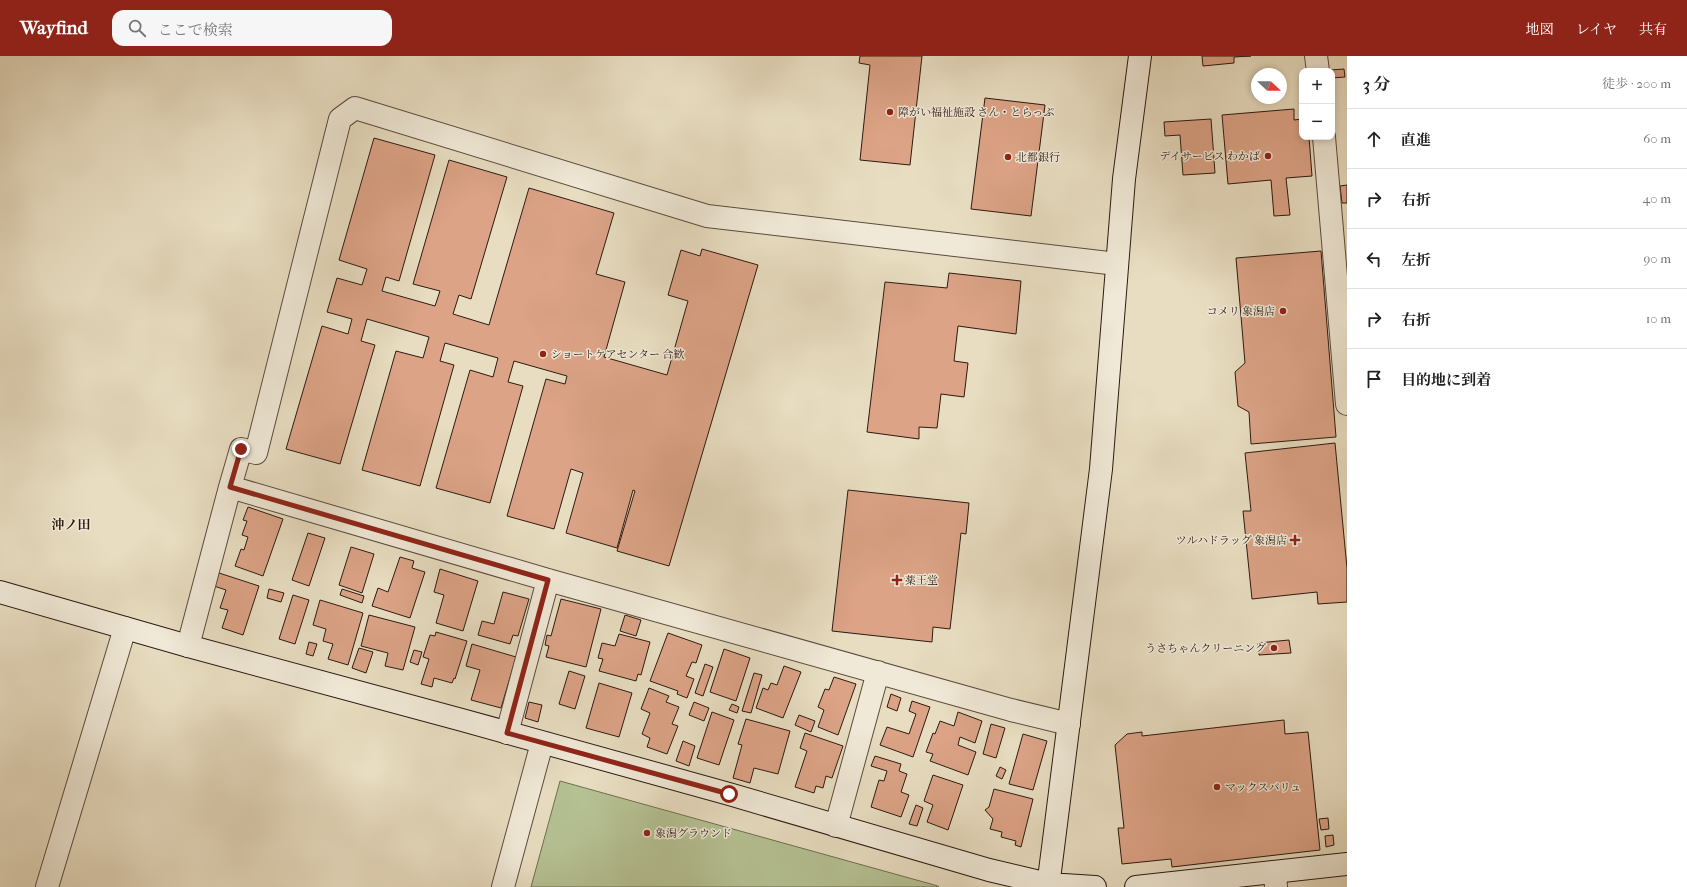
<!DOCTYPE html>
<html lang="ja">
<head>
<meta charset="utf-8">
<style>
  :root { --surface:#fff; --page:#f6f6f6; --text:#222; --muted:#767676; --line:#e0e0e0; --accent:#8f2418 }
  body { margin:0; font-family:"IM FELL French Canon","Noto Serif JP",serif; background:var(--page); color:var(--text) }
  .controls { position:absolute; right:12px; top:12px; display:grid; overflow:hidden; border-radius:8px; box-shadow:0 2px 6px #0003 }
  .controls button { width:36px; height:36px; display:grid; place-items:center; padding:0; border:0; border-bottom:1px solid var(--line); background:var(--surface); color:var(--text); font:20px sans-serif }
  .compass { position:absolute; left:1251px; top:12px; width:36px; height:36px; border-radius:50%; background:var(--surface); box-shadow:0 2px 6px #0003; rotate:112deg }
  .stop { position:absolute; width:12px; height:12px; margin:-9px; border:3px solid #8f2418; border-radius:50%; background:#fff }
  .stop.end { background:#8f2418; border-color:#fff; box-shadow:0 1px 4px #0008 }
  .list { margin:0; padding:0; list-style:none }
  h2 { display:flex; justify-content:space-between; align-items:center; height:52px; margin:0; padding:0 16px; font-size:17px }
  h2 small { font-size:13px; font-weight:400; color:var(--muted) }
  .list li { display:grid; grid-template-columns:26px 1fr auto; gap:12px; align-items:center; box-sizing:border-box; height:60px; padding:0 16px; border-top:1px solid var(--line) }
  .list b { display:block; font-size:15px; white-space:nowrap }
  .list em { font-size:13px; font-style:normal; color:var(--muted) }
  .icon { flex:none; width:22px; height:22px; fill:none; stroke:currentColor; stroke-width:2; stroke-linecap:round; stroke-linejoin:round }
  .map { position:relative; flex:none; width:1347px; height:831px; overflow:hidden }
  header { display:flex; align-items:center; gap:24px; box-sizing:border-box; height:56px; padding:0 20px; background:var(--accent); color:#fff }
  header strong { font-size:19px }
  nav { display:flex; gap:22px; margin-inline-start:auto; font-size:14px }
  .search { width:280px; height:36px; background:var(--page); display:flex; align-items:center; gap:10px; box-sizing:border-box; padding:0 14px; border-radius:12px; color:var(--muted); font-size:15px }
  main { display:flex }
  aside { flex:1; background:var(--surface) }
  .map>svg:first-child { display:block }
</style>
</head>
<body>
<header>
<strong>Wayfind</strong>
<div class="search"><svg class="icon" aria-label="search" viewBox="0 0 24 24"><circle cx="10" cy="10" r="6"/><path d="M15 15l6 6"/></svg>ここで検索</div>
<nav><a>地図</a><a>レイヤ</a><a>共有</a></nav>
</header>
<main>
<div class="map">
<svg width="1347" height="831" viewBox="0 0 1347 831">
  <rect width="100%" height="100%" fill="#e8ddc1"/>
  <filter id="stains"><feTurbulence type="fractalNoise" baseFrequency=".005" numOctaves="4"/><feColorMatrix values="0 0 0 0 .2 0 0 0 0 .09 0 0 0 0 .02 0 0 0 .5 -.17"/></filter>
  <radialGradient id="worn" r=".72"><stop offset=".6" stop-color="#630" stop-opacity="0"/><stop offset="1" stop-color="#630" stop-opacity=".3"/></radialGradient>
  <path fill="#b5c193" stroke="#706e52" d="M560 725 938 830 939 831H531Z"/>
  <path fill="#dca386" stroke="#2c1a11" d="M860 0H922L910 109 860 104 870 9 859 7Z
    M1202 0H1251L1234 1V7L1203 10Z
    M1344 13 1345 21 1332 22 1331 14Z
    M985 42 1045 49 1031 160 971 153Z
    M1294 53V64L1302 63V81H1309L1312 120 1286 122 1290 159 1274 160 1271 124 1228 128 1222 59Z
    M1211 63 1215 117 1183 119 1180 79 1165 80 1164 66Z
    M374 82 435 99 399 225 386 221 382 235 435 250 440 235 413 228 449 104 507 121 471 243 459 239 453 258 489 269 529 132 614 157 596 218 625 226 604 301 667 319 688 245 668 239 681 194 700 200 702 193 758 209 669 510 617 495 635 435 633 434 617 492 566 477 583 417 571 413 554 473 507 460 546 323 565 328 567 320 514 305 508 326 523 330 490 447 436 432 470 314 493 321 498 302 445 287 440 305 454 309 420 430 362 414 396 295 423 302 429 281 367 263 361 285 375 289 340 408 286 393 322 270 348 278 352 263 327 256 337 222 362 229 367 213 339 204Z
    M1347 129V147H1342L1340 130Z
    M1321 195 1336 381 1251 388 1249 356 1238 350 1235 316 1245 307 1236 202Z
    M949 217 1021 225 1016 278 958 270 954 305 968 307 964 341 941 338 937 372 919 371V383L867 376 885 226 947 232Z
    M1335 387 1347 512V546L1318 548 1317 536 1252 543 1243 455H1251L1245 397Z
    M848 434 969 447 966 478 961 477 950 573 933 571 932 586 832 575Z
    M248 451 283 463 263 520 235 510 241 493 244 494 248 481 242 479 247 465 243 464Z
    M308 477 325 482 309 530 292 524Z
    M351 491 374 498 362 537 339 529Z
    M400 501 414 505 412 512 425 516 410 562 372 550 378 532 388 536Z
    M440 513 478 525 463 575 436 567 444 539 434 536Z
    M219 517 259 530 243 579 222 572 228 554 220 552 226 534 214 530Z
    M269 533 284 537 281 546 267 542Z
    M342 533 364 540 362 547 340 539Z
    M503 536 529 543 518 580 513 579 510 588 478 579 482 565 494 568Z
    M293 539 309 544 295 588 279 583Z
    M561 543 601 553 586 611 546 601 549 590 545 589 547 579 551 580Z
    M320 544 363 557 348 609 328 603 333 588 323 585 326 573 313 569Z
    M369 559 415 571 403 614 385 610 388 597 361 590Z
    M625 559 641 564 636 580 620 575Z
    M436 576 467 585 455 623 454 622 452 627 434 622 432 631 421 628 429 603 423 601 430 579 435 580Z
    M668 577 702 589 696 607 692 606 686 620 694 623 687 642 677 638 678 635 650 625Z
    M619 578 650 586 641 619 638 618 636 625 599 615 603 603 598 602 602 587 615 590Z
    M1289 584 1291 597 1259 599 1258 587Z
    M309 586 317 588 313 600 306 598Z
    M472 588 516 601 501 652 471 644 480 614 466 610Z
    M359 592 373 596 366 617 352 612Z
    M724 593 750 602 736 645 710 636Z
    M414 594 422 596 418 609 410 606Z
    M705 608 713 611 703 640 695 637Z
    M784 610 801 616 783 662 756 652 763 632 768 634 771 627 777 629Z
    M569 615 585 620 575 653 559 648Z
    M754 617 762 619 751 657 742 655Z
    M834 621 856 628 838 679 818 671 824 654 818 651 825 633 829 634Z
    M599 627 632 637 619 681 586 672Z
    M649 632 669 640 666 646 679 651 672 668 678 670 667 698 647 691 650 682 642 678 650 657 641 653Z
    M891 638 901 642 897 655 887 651Z
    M912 645 930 651 913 701 880 689 887 671 909 678 916 658 909 655Z
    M529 646 542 649 538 666 525 662Z
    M694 646 709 652 704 665 689 659Z
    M732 648 739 651 737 657 729 654Z
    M712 656 734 664 719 709 697 702Z
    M958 656 982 665 975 687 960 681 958 689 976 696 968 719 930 705 933 698 926 696 933 677 935 678 940 665 954 670Z
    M799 659 815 665 811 676 795 669Z
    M746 663 790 675 778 718 754 712 750 727 733 722 742 689 738 688Z
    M1284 664 1285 678 1308 676 1320 794 1172 811 1171 803 1122 808 1118 772H1124L1115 689 1127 678 1142 676V680Z
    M991 668 1005 672 996 702 983 698Z
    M805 677 843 690 832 722 826 720 823 732 816 730 814 737 795 731 807 695 800 692Z
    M1023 678 1047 685 1033 734 1009 728Z
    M683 685 695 690 689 710 676 705Z
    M875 700 901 708 899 715 907 718 901 736 909 739 901 761 871 751 879 724 884 725 887 715 871 710Z
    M1000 711 1006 714 1002 723 996 720Z
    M933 719 963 729 948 774 927 766 933 749 924 745Z
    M994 733 1033 743 1021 791 1015 789 1016 785 1001 781 1002 776 990 773 993 763 985 754 989 751Z
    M916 749 923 752 917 770 909 768Z
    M1328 762 1329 773 1321 774 1319 763Z
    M1333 779 1334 789 1326 791 1325 780Z"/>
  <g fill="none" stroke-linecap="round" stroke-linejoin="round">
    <defs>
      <path id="street" d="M1316 0 1318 15
        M1324 81 1347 348
        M230 431 241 393 256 397 340 63 355 52 707 160 1117 208
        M188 590 230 431 548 524 1011 654 1069 668
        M507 677 548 524
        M836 770 878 616
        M1275 816 1276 831
        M47 831 125 572
        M503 831 542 687"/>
      <path id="secondary" d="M0 536 188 590 462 664 729 738 989 814 1048 828 1095 831
        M1048 831 1101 413 1124 123 1140 0
        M1136 831 1347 808"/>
    </defs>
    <use href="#street" stroke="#5b4b3d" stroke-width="24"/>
    <use href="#secondary" stroke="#2c1a11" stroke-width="24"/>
    <use href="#street" stroke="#f0e9d7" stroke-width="22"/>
    <use href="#secondary" stroke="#f0e9d7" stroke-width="22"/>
  </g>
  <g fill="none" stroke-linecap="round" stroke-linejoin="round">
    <path stroke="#8f2418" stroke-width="5" d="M241 393 230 431 548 524 507 677 729 738"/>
  </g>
  <g fill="#8f2418" stroke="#f0e9d7" stroke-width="1.5">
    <circle cx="890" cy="56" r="4"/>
    <circle cx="1268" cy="100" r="4"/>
    <circle cx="1008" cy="101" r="4"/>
    <circle cx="1283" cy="255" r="4"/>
    <circle cx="543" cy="298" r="4"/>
    <path d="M1293 478h4v4h4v4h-4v4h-4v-4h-4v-4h4z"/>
    <path d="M895 518h4v4h4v4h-4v4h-4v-4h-4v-4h4z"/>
    <circle cx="1274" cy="592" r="4"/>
    <circle cx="1217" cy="731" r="4"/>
    <circle cx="647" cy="777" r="4"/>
  </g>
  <g text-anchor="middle" stroke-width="3" stroke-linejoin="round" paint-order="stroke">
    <g font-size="11" fill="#2c1a11" stroke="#f0e9d7" text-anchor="start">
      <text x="898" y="60">障がい福祉施設 さん・とらっぷ</text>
      <text x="1260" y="104" text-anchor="end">デイサービス わかば</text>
      <text x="1016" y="105">北都銀行</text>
      <text x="1275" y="259" text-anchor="end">コメリ 象潟店</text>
      <text x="551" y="302">ショートケアセンター 合歓</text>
      <text x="1287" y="488" text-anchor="end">ツルハドラッグ 象潟店</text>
      <text x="905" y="528">薬王堂</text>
      <text x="1266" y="596" text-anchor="end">うさちゃんクリーニング</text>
      <text x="1225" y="735">マックスバリュ</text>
      <text x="655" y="781">象潟グラウンド</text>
    </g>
    <g font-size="13" font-weight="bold" fill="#2c1a11" stroke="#f0e9d7">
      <text x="71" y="473">沖ノ田</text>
    </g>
  </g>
  <rect width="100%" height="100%" filter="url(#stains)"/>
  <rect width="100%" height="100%" fill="url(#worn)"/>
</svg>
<div class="controls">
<button>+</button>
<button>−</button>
</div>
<svg class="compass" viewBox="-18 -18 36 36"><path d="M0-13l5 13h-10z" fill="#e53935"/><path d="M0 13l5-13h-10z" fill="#767676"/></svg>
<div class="stop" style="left:729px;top:738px"></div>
<div class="stop end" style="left:241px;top:393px"></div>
</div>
<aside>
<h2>3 分<small>徒歩 · 200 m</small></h2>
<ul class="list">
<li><svg class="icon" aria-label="ahead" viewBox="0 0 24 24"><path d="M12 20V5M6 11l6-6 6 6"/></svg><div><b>直進</b></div><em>60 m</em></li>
<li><svg class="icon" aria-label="right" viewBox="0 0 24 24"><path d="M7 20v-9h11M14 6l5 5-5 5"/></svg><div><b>右折</b></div><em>40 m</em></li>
<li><svg class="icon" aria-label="left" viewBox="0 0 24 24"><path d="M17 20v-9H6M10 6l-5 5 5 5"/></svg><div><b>左折</b></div><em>90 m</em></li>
<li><svg class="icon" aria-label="right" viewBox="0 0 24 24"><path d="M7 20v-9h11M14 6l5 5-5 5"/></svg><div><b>右折</b></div><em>10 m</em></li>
<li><svg class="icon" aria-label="arrive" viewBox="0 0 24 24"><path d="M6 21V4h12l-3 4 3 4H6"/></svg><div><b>目的地に到着</b></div></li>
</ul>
</aside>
</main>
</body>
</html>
